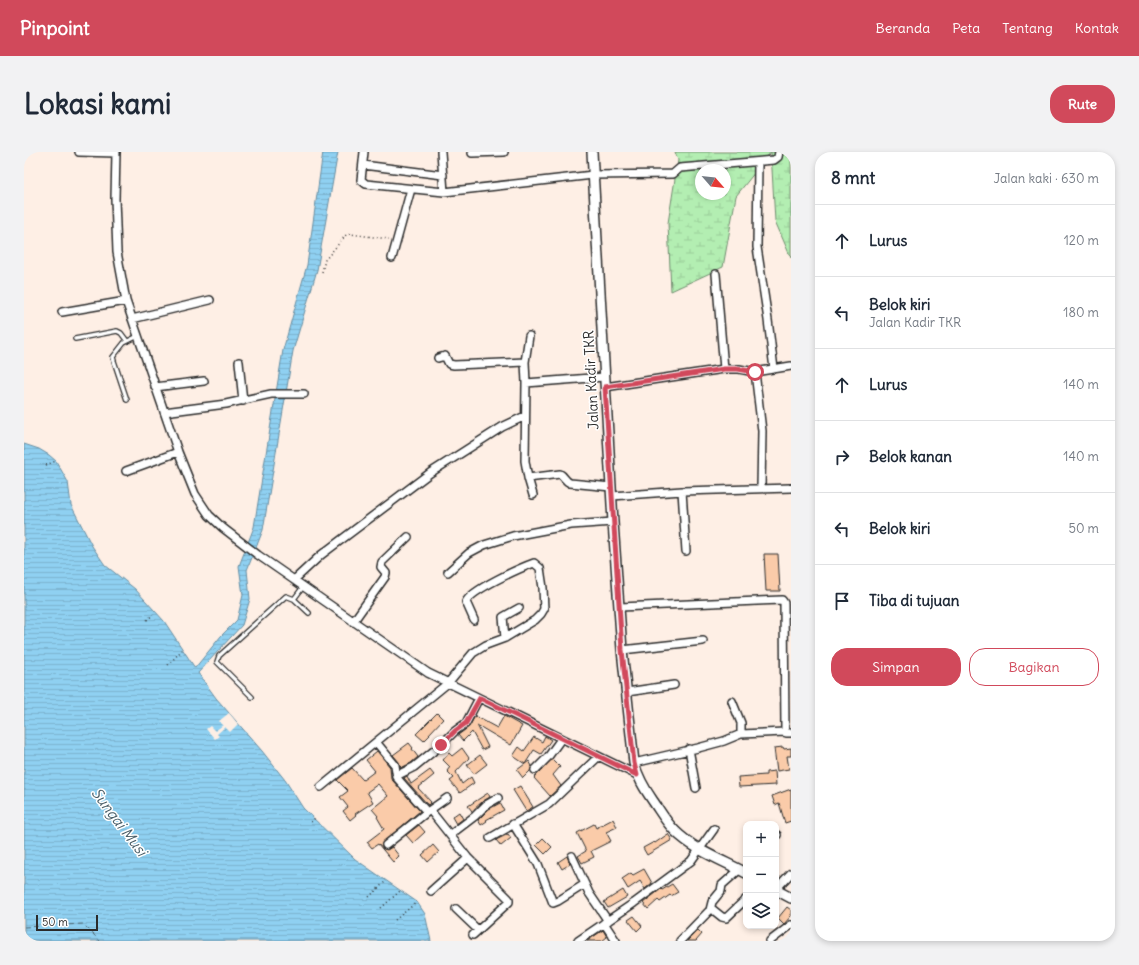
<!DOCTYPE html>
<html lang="id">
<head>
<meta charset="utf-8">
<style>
  :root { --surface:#fff; --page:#f2f2f3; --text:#1f2937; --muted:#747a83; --line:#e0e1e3; --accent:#d1495b }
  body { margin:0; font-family:Delius,sans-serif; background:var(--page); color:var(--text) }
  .controls { position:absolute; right:12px; bottom:12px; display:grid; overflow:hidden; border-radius:8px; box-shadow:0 2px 6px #0003 }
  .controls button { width:36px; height:36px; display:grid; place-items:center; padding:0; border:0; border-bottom:1px solid var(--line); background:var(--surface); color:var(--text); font:20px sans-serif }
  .compass { position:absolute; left:671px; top:12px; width:36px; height:36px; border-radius:50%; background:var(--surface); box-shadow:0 2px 6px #0003; rotate:118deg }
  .scale { position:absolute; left:12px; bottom:10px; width:62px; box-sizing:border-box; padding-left:4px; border:2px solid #2b2b2b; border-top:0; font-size:11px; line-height:14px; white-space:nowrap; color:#2b2b2b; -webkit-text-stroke:3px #fff; paint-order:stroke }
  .stop { position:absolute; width:12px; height:12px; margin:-9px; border:3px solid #d1495b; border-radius:50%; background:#fff }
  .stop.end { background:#d1495b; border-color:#fff; box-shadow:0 1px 4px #0008 }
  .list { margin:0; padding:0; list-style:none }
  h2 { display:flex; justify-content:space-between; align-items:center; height:52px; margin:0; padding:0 16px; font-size:17px }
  h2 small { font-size:13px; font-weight:400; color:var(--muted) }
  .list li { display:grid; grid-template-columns:26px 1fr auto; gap:12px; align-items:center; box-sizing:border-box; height:72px; padding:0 16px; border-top:1px solid var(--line) }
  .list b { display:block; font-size:15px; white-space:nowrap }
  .list p { margin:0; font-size:13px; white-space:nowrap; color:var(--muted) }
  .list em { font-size:13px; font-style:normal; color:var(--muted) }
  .actions { display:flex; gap:8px; padding:12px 16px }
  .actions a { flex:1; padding:9px 0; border:1px solid var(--accent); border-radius:16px; text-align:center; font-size:14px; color:var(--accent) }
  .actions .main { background:var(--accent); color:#fff }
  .icon { flex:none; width:22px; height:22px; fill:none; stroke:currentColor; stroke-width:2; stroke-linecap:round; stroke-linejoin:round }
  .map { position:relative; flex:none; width:767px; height:789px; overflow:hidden; border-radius:16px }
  header { display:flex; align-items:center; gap:24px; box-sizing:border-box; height:56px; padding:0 20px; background:var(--accent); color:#fff }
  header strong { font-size:19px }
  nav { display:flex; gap:22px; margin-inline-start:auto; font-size:14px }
  .intro { display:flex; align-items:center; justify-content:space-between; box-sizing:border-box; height:96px; padding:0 24px }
  h1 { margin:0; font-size:28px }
  .button { padding:10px 18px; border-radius:16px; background:var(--accent); color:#fff; font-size:14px; font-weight:700 }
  main { display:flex; gap:24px; padding:0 24px }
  aside { flex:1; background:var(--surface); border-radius:16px; box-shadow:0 2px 6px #0003 }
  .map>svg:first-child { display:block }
</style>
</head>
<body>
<header>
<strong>Pinpoint</strong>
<nav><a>Beranda</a><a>Peta</a><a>Tentang</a><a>Kontak</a></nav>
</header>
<div class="intro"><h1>Lokasi kami</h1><a class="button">Rute</a></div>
<main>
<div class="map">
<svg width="767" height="789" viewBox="0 0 767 789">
  <defs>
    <pattern id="wetland-marsh" width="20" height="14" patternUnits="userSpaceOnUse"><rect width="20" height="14" fill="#b3eeb2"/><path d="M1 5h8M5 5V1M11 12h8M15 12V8" fill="none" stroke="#9acc99"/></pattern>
    <pattern id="water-rules" width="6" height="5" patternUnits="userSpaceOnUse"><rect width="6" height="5" fill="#8fd0f1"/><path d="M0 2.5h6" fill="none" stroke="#7cb3cf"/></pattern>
  </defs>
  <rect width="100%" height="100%" fill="#feefe5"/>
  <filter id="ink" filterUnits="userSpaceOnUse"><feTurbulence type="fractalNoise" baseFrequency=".025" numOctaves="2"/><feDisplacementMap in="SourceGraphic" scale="8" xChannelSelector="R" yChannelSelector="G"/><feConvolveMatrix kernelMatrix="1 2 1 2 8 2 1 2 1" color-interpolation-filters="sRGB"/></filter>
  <g filter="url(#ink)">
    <path fill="url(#wetland-marsh)" stroke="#6f8c6e" fill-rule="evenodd" d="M651 0H747L712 44 699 115 647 139 644 71 654 8ZM677 18H701V42H677Z
      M747 0H767V106L751 69Z"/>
    <path fill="url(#water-rules)" stroke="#678ea2" d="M299 0H314L293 118 269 199 239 378 223 418 226 447 218 473 174 521 192 546 238 599 261 628 279 656 331 707 393 750 401 762 407 789H0V292L15 297 25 303 32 309 44 330 47 353 68 394 81 413 111 437 140 469 171 516 197 484 213 468 219 443 215 414 230 375 259 198 283 113Z"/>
    <path fill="#feefe5" d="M205 561 214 572 206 580 201 575 193 582 195 584 191 587 182 577 186 574 191 579 199 573 195 569Z"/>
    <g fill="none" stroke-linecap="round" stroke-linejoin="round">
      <path stroke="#495d66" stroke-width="1" stroke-dasharray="5 4" stroke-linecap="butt" d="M0 775 59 772 76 789"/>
    </g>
    <path fill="#facba9" stroke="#2b2b2b" d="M740 402H754L756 439H742Z
      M413 561 419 567 405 582 406 583 400 589 392 582Z
      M451 564 473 576 480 564 498 574 487 593 453 573 464 595 458 598 448 580 439 589 434 583 445 575Z
      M521 584 527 588 517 602 510 598 501 612 489 604 495 595 500 599 510 585 518 590Z
      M385 591 389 596 388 597 394 605 387 611 377 616 375 610 369 603Z
      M759 595 760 597 767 596V604H763L765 617 753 619 750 596Z
      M438 596 445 606 432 620 438 632 447 625 450 631 436 641 426 629 430 626 423 619 426 615 419 608 425 601 428 604Z
      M353 599 366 615 367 626 369 629 396 659 358 691V696L363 698 368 695 375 704 369 710 354 692 348 696 343 690 360 677 353 665 354 664 348 657 364 644 354 632 343 640 349 650 331 662 332 663 326 668 319 659 324 655 316 645 324 639 313 628 328 616 339 628 351 619 342 608Z
      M456 603 463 612 450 622 443 613Z
      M528 607 536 615 529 623 537 634 526 644 510 626Z
      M505 609 508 614 506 619 499 626 493 618Z
      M406 618 410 623 394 636 407 650 404 653 380 626 383 624 387 632Z
      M751 619 752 633 715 635 714 625 742 623V620Z
      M496 634 509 655 502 659 489 638Z
      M767 637V669L761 671 755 651 751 653 748 644Z
      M464 641 466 645 459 649 448 659 444 654Z
      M476 651 480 658 462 668 463 669 457 673 454 668 465 657Z
      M435 660 439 667 432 672 428 665Z
      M589 667 593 675 582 680 587 689 567 699 570 705 558 711 554 704 562 699 553 681 570 672 572 676Z
      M395 673 401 680 389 691 382 683Z
      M484 682 487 686 477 694 472 688Z
      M644 682 648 688 623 703 619 696 630 690 631 691Z
      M519 686 528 695 521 702 512 693Z
      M409 693 415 700 404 710 398 703Z
      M543 704 546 712 538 717 534 710Z
      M620 717 628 731 621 737 616 729 604 737 598 727 607 721 609 723Z
      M648 732 654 740 647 744 646 743 636 750 634 748 624 757 619 751 637 737 638 738Z
      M599 738 603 745 584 756 580 750Z
      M763 755 767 758V764L760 772 754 766Z
      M610 764 618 774 613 779 604 768Z
      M579 778 583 785 578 789H563Z
      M674 778 678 782 672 789H663Z"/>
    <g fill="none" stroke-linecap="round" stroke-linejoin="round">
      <defs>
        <path id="service" d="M51 187 93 179 97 181 103 189
          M103 248 90 209 89 205 100 191 114 184
          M279 435 270 447 285 461
          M228 545 193 510 195 504 262 444 270 447"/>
        <path id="minor" d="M55 0 92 1
          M92 0 91 47 93 100 102 149 154 300 171 342 185 363 199 376 234 403 404 521 613 623
          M340 0 337 28 342 32 420 40 569 23 649 22 656 16 750 8 754 5 755 0
          M417 0 420 40
          M448 1 480 0
          M734 10 733 95 744 168 750 217
          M339 13 419 23
          M368 106 387 37
          M692 122 700 217
          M38 160 102 149
          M108 167 186 148
          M414 206 421 204 425 212 430 213 501 210 502 231 501 309 504 326 509 343
          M215 210 219 249
          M501 210 505 184
          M731 220 738 279 737 336
          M502 231 580 225
          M131 235 180 229
          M581 235 700 217H715L731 220 767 214
          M140 260 202 252 247 242H280
          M102 319 154 300
          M504 326 536 322C540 324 541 329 546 331L587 335
          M658 339 662 399
          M588 344 658 339 767 336
          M424 420 445 401 460 393 489 384 547 373 589 370
          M270 428 297 403 406 321 478 275 501 264
          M596 455 758 448 760 451 761 579 762 581H767
          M329 470 361 425 362 421 357 415 358 410 384 385
          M481 486 479 465 495 456
          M598 498 679 489
          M603 540 650 533
          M708 549 717 571V582
          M352 590 371 613 373 626 403 660
          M665 597 672 636
          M610 611 674 596 700 589 717 582 761 580
          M511 618 524 605 537 587
          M372 624 390 615 417 593 431 579 442 571 455 546
          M297 635 424 531 449 501 462 493 481 486 511 468 517 462 520 457 519 436 516 416 510 411C496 416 447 438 442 450L450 468
          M406 658 444 706 485 747V750L449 783
          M489 672 514 712 529 751 534 749 561 732
          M426 683 451 664 462 653 474 646
          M752 684 753 683
          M466 686 525 652 574 605
          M362 693 403 660 423 646
          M548 704 565 741 584 769
          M752 737 767 721
          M407 739 444 706
          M432 757 454 778
          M686 758 688 757 698 765 702 766 722 747
          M580 771 592 789
          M554 789 610 751 667 709 690 677
          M656 789 686 758 688 750 697 739 698 733 715 718
          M746 789 767 773"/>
        <path id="tertiary" d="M568 0 589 370 598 498 610 611C614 626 620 636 629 649 636 659 642 670 651 679 670 698 698 708 722 721
          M752 738 767 746"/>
      </defs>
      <use href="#service" stroke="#2b2b2b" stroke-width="6"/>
      <use href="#minor" stroke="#2b2b2b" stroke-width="10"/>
      <use href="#tertiary" stroke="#2b2b2b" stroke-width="12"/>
      <path stroke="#2b2b2b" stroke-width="1.5" stroke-dasharray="1 3" stroke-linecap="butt" d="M298 120 301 108 322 83 326 82 365 87
        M22 313 32 309
        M123 468 132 460
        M144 513 158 498
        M287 670 291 666
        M345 745 362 729
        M357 756 376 739
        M371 768 393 750"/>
      <use href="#service" stroke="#fff" stroke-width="3.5"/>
      <use href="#minor" stroke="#fff" stroke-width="7"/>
      <use href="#tertiary" stroke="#fff" stroke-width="9"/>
    </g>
  </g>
  <g fill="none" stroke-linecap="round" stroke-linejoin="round" filter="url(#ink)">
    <path stroke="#d1495b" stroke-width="5" d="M417 593 431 579 442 571 456 546 613 623 610 611 598 498 581 235 700 217H714L731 220"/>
  </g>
  <g text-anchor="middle" stroke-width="3" stroke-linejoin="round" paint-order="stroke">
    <g font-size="14" fill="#2b2b2b" stroke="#fff">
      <text transform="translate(567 228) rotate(-93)" y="5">Jalan Kadir TKR</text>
    </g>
    <g font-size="15" font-style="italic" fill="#495d66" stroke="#fff">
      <text transform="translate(95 670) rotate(53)" y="5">Sungai Musi</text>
    </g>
  </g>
</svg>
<div class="controls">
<button>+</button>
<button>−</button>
<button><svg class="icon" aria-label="layers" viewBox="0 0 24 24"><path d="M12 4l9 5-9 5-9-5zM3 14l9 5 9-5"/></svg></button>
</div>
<svg class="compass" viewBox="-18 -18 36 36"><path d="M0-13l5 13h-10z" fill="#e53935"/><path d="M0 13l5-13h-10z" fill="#747a83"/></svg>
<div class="scale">50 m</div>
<div class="stop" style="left:731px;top:220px"></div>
<div class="stop end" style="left:417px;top:593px"></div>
</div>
<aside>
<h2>8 mnt<small>Jalan kaki · 630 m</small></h2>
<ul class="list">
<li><svg class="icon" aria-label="ahead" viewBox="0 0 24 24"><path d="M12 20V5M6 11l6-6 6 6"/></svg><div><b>Lurus</b></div><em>120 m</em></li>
<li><svg class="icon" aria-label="left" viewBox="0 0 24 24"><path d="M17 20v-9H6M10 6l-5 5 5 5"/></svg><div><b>Belok kiri</b><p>Jalan Kadir TKR</p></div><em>180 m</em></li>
<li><svg class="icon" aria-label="ahead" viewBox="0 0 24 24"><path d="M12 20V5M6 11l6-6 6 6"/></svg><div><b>Lurus</b></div><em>140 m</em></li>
<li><svg class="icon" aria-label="right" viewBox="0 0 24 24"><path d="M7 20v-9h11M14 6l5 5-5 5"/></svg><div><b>Belok kanan</b></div><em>140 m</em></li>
<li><svg class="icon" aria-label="left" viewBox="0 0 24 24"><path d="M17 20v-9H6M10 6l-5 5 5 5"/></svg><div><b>Belok kiri</b></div><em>50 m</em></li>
<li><svg class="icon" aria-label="arrive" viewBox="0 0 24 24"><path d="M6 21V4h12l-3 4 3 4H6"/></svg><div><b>Tiba di tujuan</b></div></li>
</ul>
<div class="actions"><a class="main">Simpan</a><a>Bagikan</a></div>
</aside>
</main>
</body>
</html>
